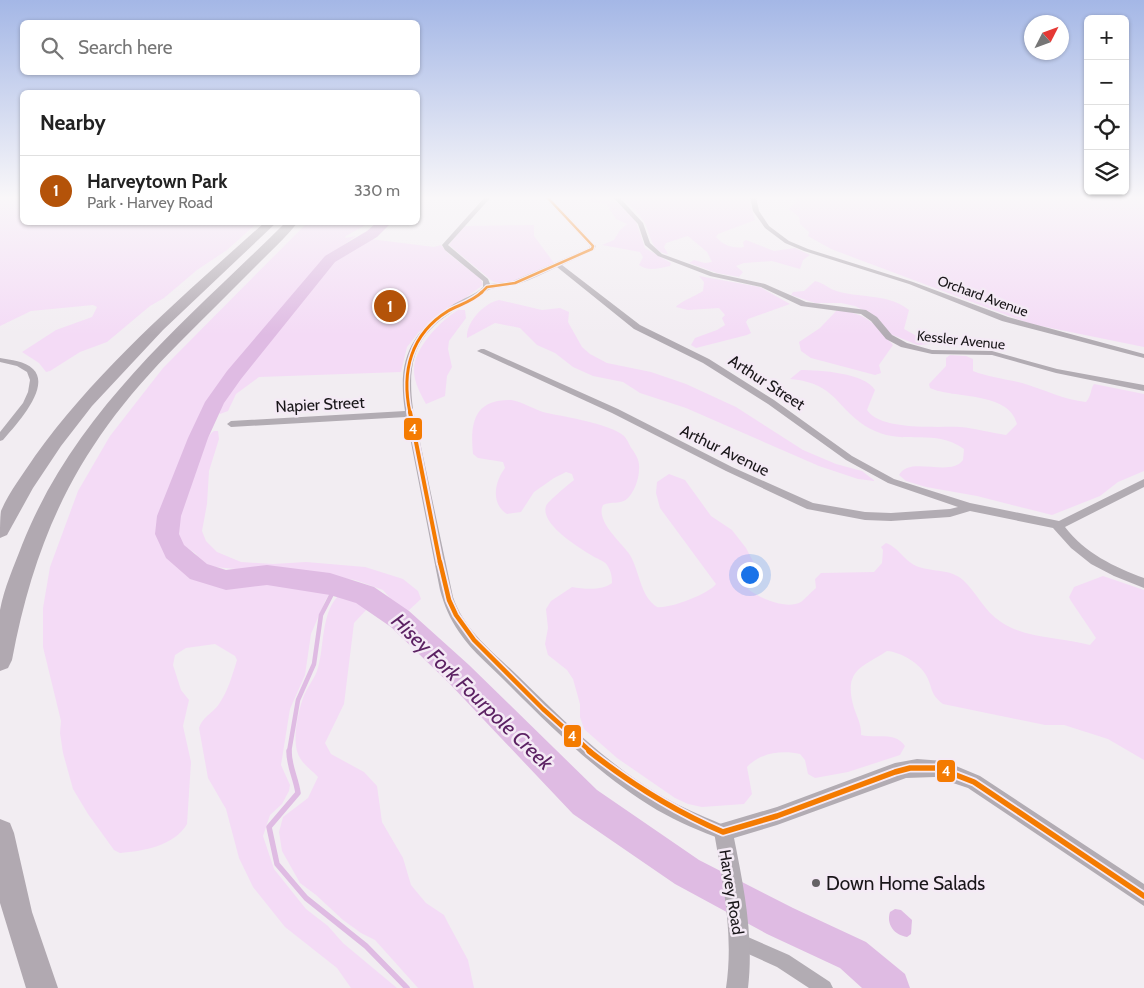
<!DOCTYPE html>
<html lang="en">
<head>
<meta charset="utf-8">
<style>
  :root { --surface:#fff; --page:#f6f6f6; --text:#222; --muted:#767676; --line:#e0e0e0; --accent:#b45309 }
  body { margin:0; font-family:Cabin,sans-serif; background:var(--page); color:var(--text) }
  .controls { position:absolute; right:15px; top:15px; display:grid; overflow:hidden; border-radius:8px; box-shadow:0 1px 4px #0004 }
  .controls button { width:45px; height:45px; display:grid; place-items:center; padding:0; border:0; border-bottom:1px solid var(--line); background:var(--surface); color:var(--text); font:25px sans-serif }
  .compass { position:absolute; left:1024px; top:15px; width:45px; height:45px; border-radius:50%; background:var(--surface); box-shadow:0 1px 4px #0004; rotate:48deg }
  .you { position:absolute; left:749px; top:574px; width:18px; height:18px; margin:-12px; border:4px solid #fff; border-radius:50%; background:#1a73e8; box-shadow:0 0 0 8px #1a73e833 }
  .badge { display:grid; place-items:center; width:32px; height:32px; border-radius:50%; background:var(--accent); color:#fff; font-size:16px; font-weight:700 }
  .pin { position:absolute; translate:-50% -50%; border:2px solid #fff; box-shadow:0 1px 5px #0006 }
  .list { margin:0; padding:0; list-style:none }
  h2 { display:flex; justify-content:space-between; align-items:center; height:65px; margin:0; padding:0 20px; font-size:21px }
  h2 small { font-size:16px; font-weight:400; color:var(--muted) }
  .list li { display:grid; grid-template-columns:32px 1fr auto; gap:15px; align-items:center; box-sizing:border-box; height:70px; padding:0 20px; border-top:1px solid var(--line) }
  .list b { display:block; font-size:19px; white-space:nowrap }
  .list p { margin:0; font-size:16px; white-space:nowrap; color:var(--muted) }
  .list em { font-size:16px; font-style:normal; color:var(--muted) }
  .icon { flex:none; width:28px; height:28px; fill:none; stroke:currentColor; stroke-width:2; stroke-linecap:round; stroke-linejoin:round }
  .map { position:relative; flex:none; width:1144px; height:988px; overflow:hidden }
  .search { position:absolute; background:var(--surface); box-shadow:0 1px 4px #0004; left:20px; top:20px; width:400px; height:55px; display:flex; align-items:center; gap:12px; box-sizing:border-box; padding:0 18px; border-radius:8px; color:var(--muted); font-size:19px }
  .panel { position:absolute; background:var(--surface); box-shadow:0 1px 4px #0004; left:20px; top:90px; width:400px; height:135px; border-radius:8px }
  .map>svg:first-child { display:block }
</style>
</head>
<body>
<div class="map">
<svg width="1144" height="988" viewBox="0 0 1144 988">
  <rect width="100%" height="100%" fill="#f2edf2"/>
  <path fill="#f4dbf6" d="M0 197H22V222L257 223 227 250 197 270 164 298 150 306 107 342 80 352 50 371 46 372 39 363 22 352 56 330 92 317 97 307 93 305 31 311 0 326Z
    M620 197H748L755 220 718 234 716 237C723 245 733 249 744 247L743 242 746 240 774 251 795 248 810 255 803 260 800 269 772 261 744 263 736 266 743 272 739 277 717 273 689 263 694 260 705 263 712 262 707 252 688 236 666 243 664 247 668 254C650 253 651 232 643 220 637 211 628 204 620 197Z
    M795 197H1144V347L1031 324 831 249 808 236 809 232 800 224 799 217 789 209 798 201Z
    M592 198 620 203 635 219 645 248 671 263 670 266C659 268 648 272 639 265L643 257 640 252 602 245 614 240 620 230 627 224 616 219 606 204 587 201Z
    M307 223H369L346 236 345 238 356 236 329 255 310 275 295 298 214 397 193 440 183 472 163 515V539L169 555 201 579 219 583 244 584 300 579 321 586 330 593 325 601 311 634 305 675 290 709 281 765 290 785 289 791 282 804 270 815 263 836 274 869 306 909 328 926 343 943 397 988H351L337 968 285 927 253 887 239 858 226 809 208 778 199 728C202 717 213 713 219 704 228 691 232 676 237 660L235 656 215 644 186 648 175 655 173 665 181 690 189 700 183 726 191 762 187 824C174 846 144 851 120 853L114 850 88 814 73 789 63 753 60 733 61 721 43 647V608L50 567 78 491 110 436 163 368Z
    M534 225V236L554 263C538 270 509 290 492 281L449 245 463 226Z
    M370 239 434 247 441 245 449 254 481 279 483 285 419 332 407 347 401 372 259 377 236 394 228 411 220 414 218 412 234 383 334 260Z
    M699 276 760 287 790 304 748 319 746 322 751 333 747 335 696 348 691 345 695 338 717 330 725 325 722 318 725 315 719 308 688 310 676 307C678 303 697 295 703 291L704 282Z
    M815 281C824 283 830 290 840 292 862 298 890 294 909 310L904 329 931 344 918 345 890 334 872 315 855 306 841 303H815L791 295 793 292 804 291Z
    M499 300 542 310 560 308 569 312 568 322 582 347 590 354 607 363 651 372 686 384 736 407 803 450 836 464 862 471 875 481 858 479 819 466 686 408 640 393 623 382 593 376 573 367 555 353 537 345 520 328 495 323 467 338C466 322 484 303 499 300Z
    M458 310H465L466 318 449 341 448 349 452 367 447 376 445 396 426 404C421 395 414 382 414 371 413 349 440 321 458 310Z
    M837 310C868 314 873 322 893 345L879 365 881 373 875 375 811 358 801 351 799 342 820 328Z
    M950 355 966 356 973 359V371C988 377 1006 379 1022 383 1043 389 1064 400 1086 402 1092 395 1090 390 1094 384L1144 394V471L1118 482 1100 496 1052 515 977 496 926 487 906 481 899 475C909 455 950 478 963 460L964 449C935 428 905 445 875 431 836 413 840 383 790 379L801 370C820 370 865 373 875 390L867 410C881 431 937 426 960 427 975 428 991 433 1006 435L1017 424C1009 391 953 399 930 388L929 384 946 366V358Z
    M511 400C524 402 534 410 547 413 566 417 611 424 624 436 628 440 629 445 632 449 637 456 640 462 639 470 639 479 634 492 628 498 621 505 611 501 603 505 595 521 622 543 630 555 640 572 640 596 657 607 669 609 709 594 716 584L660 508 656 493 657 482 669 474 685 480 711 516 732 530 746 548 754 563 752 581 748 589C759 598 786 610 801 602 805 599 811 592 816 588L815 579 821 573 874 572 882 563 883 550 881 547 886 543C900 548 904 562 919 567 933 572 951 569 963 580 977 593 984 611 1001 622 1026 639 1062 637 1090 645L1096 638 1071 601 1069 597 1074 587 1103 576 1144 590V760L1108 739 1064 725H1045L943 704C930 694 933 689 927 677 921 664 901 652 887 651 861 668 843 670 854 708 857 717 862 726 861 735 877 739 895 731 905 746L900 755 848 772 815 778 808 774 805 760 800 754C781 750 760 753 747 767L752 794 744 804 702 807 688 804 675 798 617 758 584 729 580 717V704L573 679 567 670 548 655 545 644 548 628 546 609 551 601 572 587C584 589 602 591 612 583 612 576 611 571 607 565 604 560 596 559 591 555 578 547 540 524 546 506 548 501 569 484 574 480L572 474 566 472 554 478 534 492 521 512 507 514C490 503 495 481 505 468L503 462 478 458 473 454C470 423 474 399 511 400Z
    M214 431H218L219 439 209 471 207 504 202 531 206 541 217 552 241 562 273 564 306 562 365 567 403 579 418 591 421 599 408 611 396 605 383 590 355 580 277 568 255 571 206 566 195 553 179 543 172 528C175 513 203 436 214 431Z
    M342 593 361 598 367 609 354 623 344 704 325 743 331 754 364 772 377 786 382 822 403 858 411 885 426 903 444 915 448 923 468 960 474 988H418L375 940 361 933 343 920 316 895 300 883 282 851 279 832 283 817 308 798 318 777C311 769 300 763 297 751 293 736 298 713 303 698 306 689 313 681 317 671 325 649 320 608 342 593Z"/>
  <path fill="#dfbbe3" d="M895 909 901 910 912 920 911 934 907 937C894 935 886 924 890 912Z"/>
  <g fill="none" stroke-linecap="round" stroke-linejoin="round">
    <path stroke="#dfbbe3" stroke-width="4.5" d="M289 752 298 700 314 664 321 615 336 586"/>
    <path stroke="#dfbbe3" stroke-width="5.5" d="M289 751C289 767 296 778 298 793L269 827 277 864 306 898 366 946 407 988"/>
    <path fill="#dfbbe3" fill-rule="evenodd" d="M377 222H392L377 237 335 262 241 379 224 403 208 438 181 516 179 534 184 545 207 564 226 570 267 565 330 573 374 587 409 611 469 665 597 790 699 860 793 908 866 942 905 974 910 988H862L840 968 767 934 675 884 573 814 449 683 391 627 356 603 330 595 267 585 226 590 190 579 166 558 155 534 157 516 188 438 205 402 227 371 325 256 367 231Z"/>
    <path fill="#b2acb3" fill-rule="evenodd" d="M485 197H491L448 245 488 279 490 284 513 281 589 248 590 246 544 197H550L596 246 594 250 562 265 640 325 709 359 774 400 852 456 894 479 970 503 1059 521 1144 479V487L1065 527C1085 553 1114 567 1144 578V588L1114 576 1091 564 1071 548 1053 528 970 511 950 517 891 521 865 520 807 509 726 471 612 413 477 351 481 349H484L618 409 732 467 813 503 865 512 891 513 950 509 958 507 888 483 846 460 768 404 703 363 634 329 557 267C544 273 531 280 518 284 509 287 499 286 491 289 486 290 481 296 475 299 422 326 405 349 413 409L453 597C464 630 493 652 517 675 564 721 612 769 669 800 689 811 708 818 728 827L731 832 728 837 723 840C700 831 678 822 657 810 602 777 556 732 511 687 494 669 473 653 459 632 450 619 444 605 440 590L406 417 231 427 227 424 231 421 405 411C397 360 410 332 454 304 464 298 475 295 483 287V281L445 250 442 245Z
      M613 197H619L643 223 650 243 662 254 714 273 765 284 806 302 866 310 877 317 892 335 907 343 932 350 992 351 1057 369 1144 385V391L1056 373 992 355 932 354 901 347 886 339 871 321 861 314 801 306 761 287 710 276 658 256 645 245 638 224Z
      M750 197H756L759 211 769 226 789 241 808 249 913 282 1008 317 1144 354V358L1002 321 909 284 804 251 785 243 765 228 753 211Z
      M0 358C11 360 25 361 33 369 52 387 15 426 3 440L0 441V432L23 403 28 392 30 380 27 372 17 366 0 362Z
      M741 934 789 955 830 982 833 988H809L777 967 735 948 733 942 735 936Z"/>
    <path fill="#b2acb3" fill-rule="evenodd" d="M917 759 944 761 980 776 1144 884V906L968 788 935 777 906 778 777 825 734 838C744 888 754 937 748 988H726C734 935 723 884 714 832L716 825 777 807 895 763Z"/>
    <path fill="#b1a9b1" fill-rule="evenodd" d="M265 222H277L163 330 92 406 61 446 33 488 7 535 0 538C0 530 0 518 1 511 9 492 24 473 35 456 99 367 184 295 265 222Z
      M286 222H298C287 236 274 248 261 261 234 288 206 316 178 344 83 439 37 527 12 660L8 668 0 671C0 651 0 629 0 610 4 588 14 566 22 545 76 409 185 322 286 222Z
      M0 819 10 823 14 833 32 912 58 988H26L0 903Z"/>
    <defs>
      <path id="bus-1-far4" d="M487 287 515 283 592 249 593 246 547 197
        M481 293 487 287"/>
      <path id="bus-1-far3" d="M410 413C401 371 411 334 448 311 459 305 473 301 482 292"/>
      <path id="bus-1-far2" d="M410 412 440 563"/>
      <path id="bus-1-far1" d="M440 562 449 600 456 615 474 640 543 709 591 752"/>
      <path id="bus-1" d="M589 751C631 784 674 811 723 832
        M723 832 777 816 895 772 910 768H938L974 782 1144 896"/>
    </defs>
    <use href="#bus-1-far4" stroke="#f4eaf5" stroke-width="5"/>
    <use href="#bus-1-far3" stroke="#f4eaf5" stroke-width="6"/>
    <use href="#bus-1-far2" stroke="#f4eaf5" stroke-width="8"/>
    <use href="#bus-1-far1" stroke="#f4eaf5" stroke-width="8"/>
    <use href="#bus-1" stroke="#f4eaf5" stroke-width="9"/>
    <use href="#bus-1-far4" stroke="#f47b01" stroke-width="2.5"/>
    <use href="#bus-1-far3" stroke="#f47b01" stroke-width="3"/>
    <use href="#bus-1-far2" stroke="#f47b01" stroke-width="4"/>
    <use href="#bus-1-far1" stroke="#f47b01" stroke-width="4.5"/>
    <use href="#bus-1" stroke="#f47b01" stroke-width="5.5"/>
  </g>
  <linearGradient id="sky" x2="0" y2="1"><stop stop-color="#a4b7e6"/><stop offset="0.59" stop-color="#f9f7f9"/><stop offset="1" stop-color="#f9f7f9" stop-opacity="0"/></linearGradient>
  <rect width="1144" height="335" fill="url(#sky)"/>
  <circle fill="#656165" stroke="#f4eaf5" stroke-width="2" cx="816" cy="883" r="5"/>
  <g text-anchor="middle" stroke-width="5" stroke-linejoin="round" paint-order="stroke">
    <g font-size="14" fill="#191619" stroke="#f4eaf5">
      <text transform="translate(983 296) rotate(20)" y="5">Orchard Avenue</text>
      <text transform="translate(961 340) rotate(6)" y="5">Kessler Avenue</text>
    </g>
    <g font-size="16" fill="#191619" stroke="#f4eaf5">
      <text transform="translate(767 382) rotate(33)" y="6">Arthur Street</text>
      <text transform="translate(320 404) rotate(-3)" y="6">Napier Street</text>
      <text transform="translate(725 450) rotate(26)" y="6">Arthur Avenue</text>
      <text transform="translate(732 892) rotate(81)" y="6">Harvey Road</text>
    </g>
    <g font-size="19" fill="#191619" stroke="#f4eaf5" text-anchor="start">
      <text x="826" y="890">Down Home Salads</text>
    </g>
    <g font-size="21" font-style="italic" fill="#5c2263" stroke="#f4eaf5">
      <text transform="translate(472 692) rotate(44)" y="7">Hisey Fork Fourpole Creek</text>
    </g>
  </g>
  <g stroke="#f4eaf5" stroke-width="2">
    <rect x="403" y="417" width="20" height="24" rx="5" fill="#f47b01"/>
    <rect x="563" y="724" width="19" height="24" rx="5" fill="#f47b01"/>
    <rect x="936" y="759" width="20" height="24" rx="5" fill="#f47b01"/>
  </g>
  <g font-size="14" text-anchor="middle" font-weight="bold" fill="#fff">
    <text x="413" y="434">4</text>
    <text x="572" y="741">4</text>
    <text x="946" y="776">4</text>
  </g>
</svg>
<div class="controls">
<button>+</button>
<button>−</button>
<button><svg class="icon" aria-label="locate" viewBox="0 0 24 24"><circle cx="12" cy="12" r="6"/><path d="M12 2v4M12 18v4M2 12h4M18 12h4"/></svg></button>
<button><svg class="icon" aria-label="layers" viewBox="0 0 24 24"><path d="M12 4l9 5-9 5-9-5zM3 14l9 5 9-5"/></svg></button>
</div>
<svg class="compass" viewBox="-18 -18 36 36"><path d="M0-13l5 13h-10z" fill="#e53935"/><path d="M0 13l5-13h-10z" fill="#767676"/></svg>
<div class="you"></div>
<div class="pin badge" style="left:390px;top:306px">1</div>
<div class="search"><svg class="icon" aria-label="search" viewBox="0 0 24 24"><circle cx="10" cy="10" r="6"/><path d="M15 15l6 6"/></svg>Search here</div>
<section class="panel">
<h2>Nearby<small></small></h2>
<ul class="list">
<li><span class="badge">1</span><div><b>Harveytown Park</b><p>Park · Harvey Road</p></div><em>330 m</em></li>
</ul>
</section>
</div>
</body>
</html>
